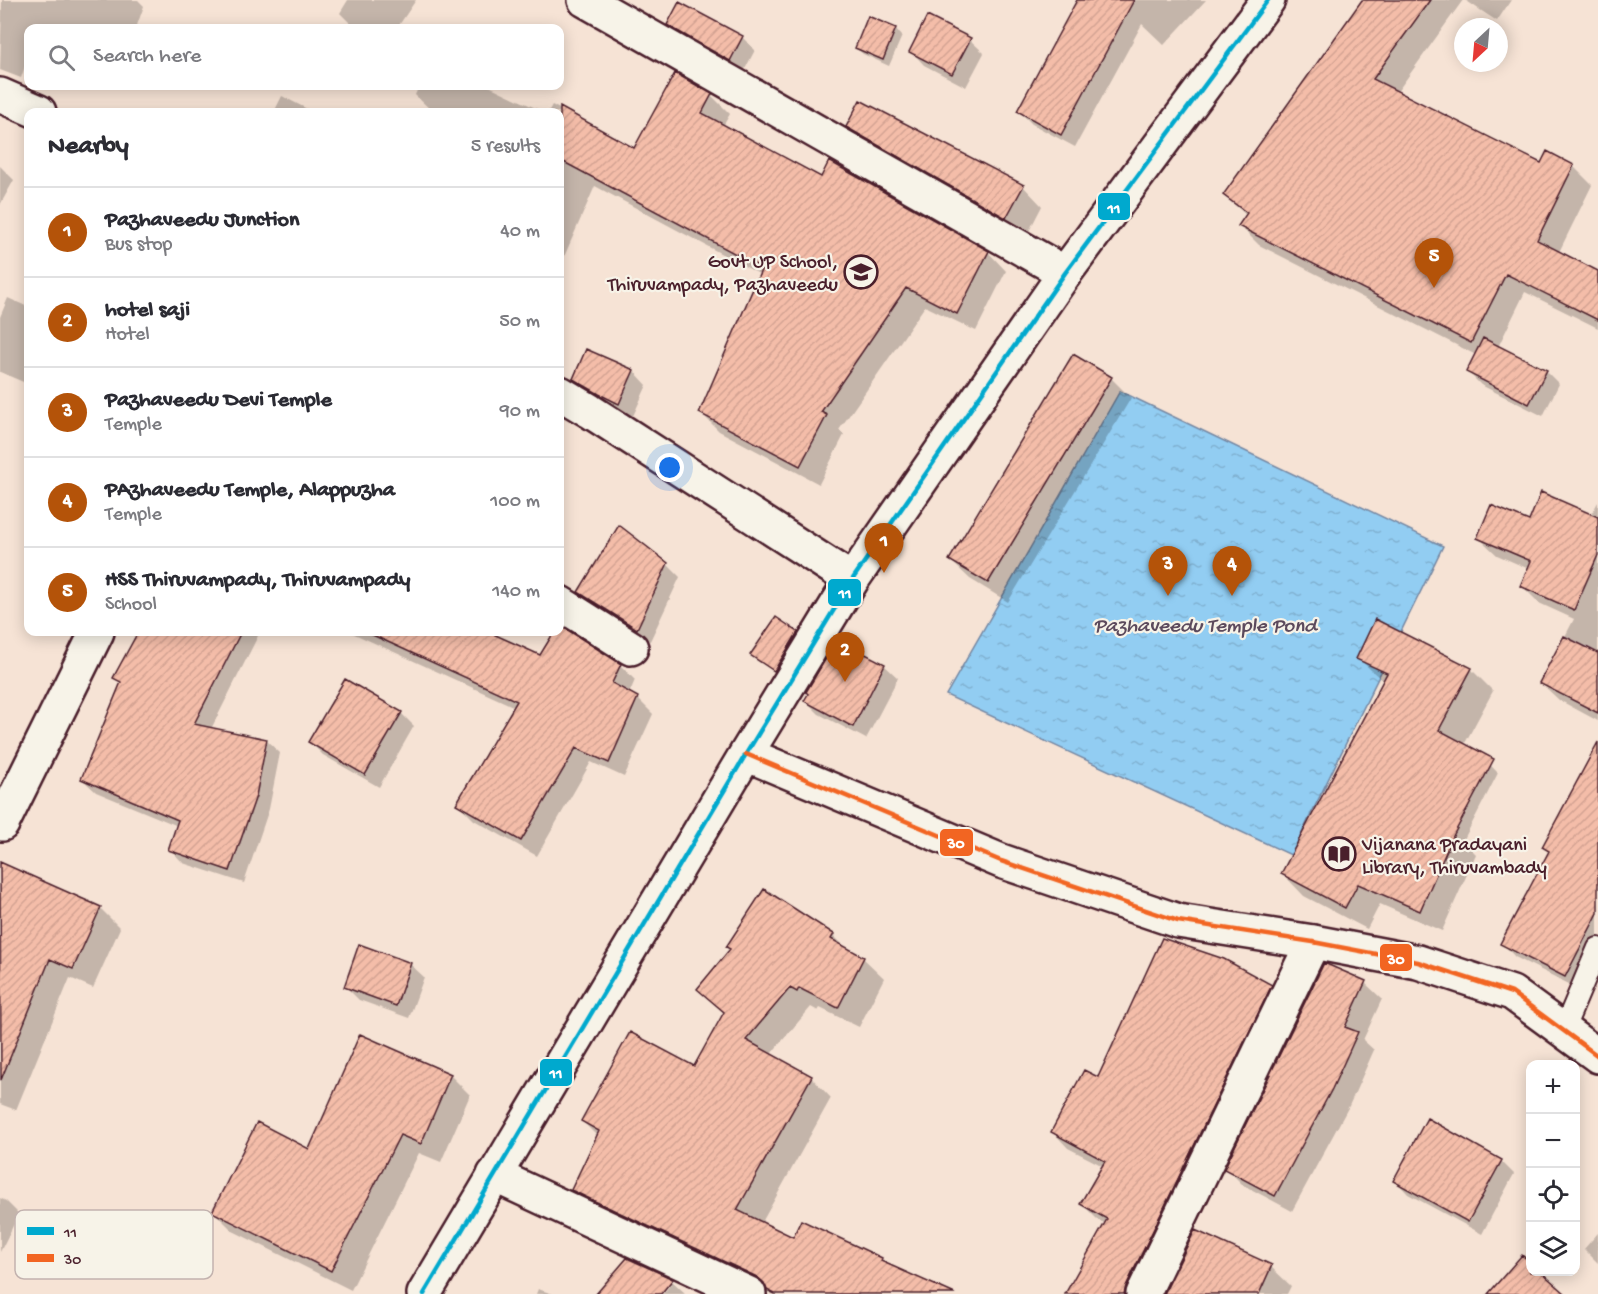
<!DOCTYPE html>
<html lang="en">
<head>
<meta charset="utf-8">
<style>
  :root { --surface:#fff; --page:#f2f2f3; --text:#2b2b33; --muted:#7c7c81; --line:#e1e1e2; --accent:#b45309 }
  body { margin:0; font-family:"Gochi Hand",sans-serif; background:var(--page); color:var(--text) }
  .controls { position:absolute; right:18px; bottom:18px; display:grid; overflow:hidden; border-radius:12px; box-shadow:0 3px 15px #0003 }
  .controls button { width:54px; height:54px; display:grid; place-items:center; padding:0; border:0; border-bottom:2px solid var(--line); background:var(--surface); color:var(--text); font:30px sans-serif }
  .compass { position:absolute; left:1454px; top:18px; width:54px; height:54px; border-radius:50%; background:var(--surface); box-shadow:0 3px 15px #0003; rotate:206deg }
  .you { position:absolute; left:670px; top:468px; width:21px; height:21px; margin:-15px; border:4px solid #fff; border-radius:50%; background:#1a73e8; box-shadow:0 0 0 9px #1a73e833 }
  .badge { display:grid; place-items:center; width:39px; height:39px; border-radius:50%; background:var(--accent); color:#fff; font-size:20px; font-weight:700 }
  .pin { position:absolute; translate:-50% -50px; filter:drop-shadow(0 2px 3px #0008) }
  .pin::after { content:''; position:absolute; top:32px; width:21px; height:18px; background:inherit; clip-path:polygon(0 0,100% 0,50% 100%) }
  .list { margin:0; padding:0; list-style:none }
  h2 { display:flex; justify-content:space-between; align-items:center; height:78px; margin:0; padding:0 24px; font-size:26px }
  h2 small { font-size:20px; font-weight:400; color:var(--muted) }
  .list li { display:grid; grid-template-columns:39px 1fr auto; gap:18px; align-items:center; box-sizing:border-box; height:90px; padding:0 24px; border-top:2px solid var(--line) }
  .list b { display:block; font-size:22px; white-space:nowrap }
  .list p { margin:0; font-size:20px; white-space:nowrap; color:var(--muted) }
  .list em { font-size:20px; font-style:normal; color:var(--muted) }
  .icon { flex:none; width:33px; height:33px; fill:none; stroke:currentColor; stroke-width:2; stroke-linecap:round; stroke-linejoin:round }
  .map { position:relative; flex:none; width:1598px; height:1294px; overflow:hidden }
  .search { position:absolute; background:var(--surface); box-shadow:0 3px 15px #0003; left:24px; top:24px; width:540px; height:66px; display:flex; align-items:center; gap:15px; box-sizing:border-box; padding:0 21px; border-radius:12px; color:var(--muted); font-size:22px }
  .panel { position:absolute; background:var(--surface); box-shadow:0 3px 15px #0003; left:24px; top:108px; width:540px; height:528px; border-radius:12px }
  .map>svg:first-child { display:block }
</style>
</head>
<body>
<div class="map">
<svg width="1598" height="1294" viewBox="0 0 1598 1294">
  <defs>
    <pattern id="water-ripples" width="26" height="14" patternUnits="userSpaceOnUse" patternTransform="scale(1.5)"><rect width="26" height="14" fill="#92cdf2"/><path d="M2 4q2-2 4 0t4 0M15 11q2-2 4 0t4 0" fill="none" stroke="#7fb0d0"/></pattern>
    <pattern id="building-hatch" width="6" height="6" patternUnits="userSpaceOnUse" patternTransform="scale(1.5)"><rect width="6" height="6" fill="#f4bda9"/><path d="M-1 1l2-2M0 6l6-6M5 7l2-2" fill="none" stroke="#d3a292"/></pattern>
  </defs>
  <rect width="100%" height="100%" fill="#f6e3d5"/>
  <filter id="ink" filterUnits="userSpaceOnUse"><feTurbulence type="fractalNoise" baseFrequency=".0167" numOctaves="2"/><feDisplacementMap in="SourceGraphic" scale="12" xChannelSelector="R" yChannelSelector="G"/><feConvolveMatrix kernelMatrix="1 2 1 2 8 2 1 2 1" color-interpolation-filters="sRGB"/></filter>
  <g filter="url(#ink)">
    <path fill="url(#water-ripples)" stroke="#7587a2" stroke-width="1.5" d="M1120 391 1443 546 1291 855 946 695Z"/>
    <path fill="#0003" d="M2 0H138L144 6 136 28H28V57L21 78 0 70Z
      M348 0H416L397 28H355L340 13Z
      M1112 0H1206L1164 45 1142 24 1075 147 1032 124 1019 111Z
      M1364 0H1463L1397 92 1541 165 1573 166 1592 185 1559 252 1598 272V328L1525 292 1498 347 1546 371 1559 384 1543 416 1481 385 1468 372 1476 355 1259 245 1240 226 1247 216 1224 195Z
      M1465 0H1511L1497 21Z
      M869 18 896 29 902 36 889 66 863 54 856 48Z
      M928 18 970 40 984 53 966 87 924 65 911 51Z
      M669 25 742 37 755 50 743 73 682 38Z
      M419 86H489L544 112H433L415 95Z
      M711 95 730 114 723 126 822 179 988 252 1006 271 976 331 925 306 839 430 844 435 819 484 719 431 701 413 761 275 595 186 560 266V112H548L552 105 635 150Z
      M282 96 313 112H274Z
      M200 107 213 112H197Z
      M848 127 1023 186 1042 206 1026 237 868 146Z
      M0 166 14 180 0 205Z
      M8 298 28 307V384L0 372V317Z
      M587 351 634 371 647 385 633 416 614 407 588 392 574 378Z
      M1074 356 1112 379 1131 398 1008 602 970 579 950 560Z
      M1598 502V721L1559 700 1541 683 1574 619 1539 603 1522 586 1529 569 1497 555 1479 538 1530 523 1591 515Z
      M667 564 680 577 650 641 593 605 580 592Z
      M776 619 803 640 781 676 752 655Z
      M560 627 620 665 635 680 629 694 637 698 653 714 624 777 591 762 537 856 474 820 458 804 515 707 350 632H437L444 634 445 632H485L541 657 556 632H560Z
      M140 632H253L258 636 211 729 266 740 280 753 269 809 244 883 183 863 170 849 178 826 96 792 82 779 122 684 115 677Z
      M1358 658 1471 669 1493 691 1464 745 1477 751 1498 773 1463 841 1476 854 1442 931 1380 904 1367 929 1304 896 1283 874 1384 682Z
      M884 665 898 678 866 739 819 714 806 701Z
      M401 713 414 726 379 787 323 755 310 742Z
      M0 864 100 908 120 928 93 988 70 978 16 1110 0 1104Z
      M1598 907V952L1579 989 1515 957 1502 943Z
      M833 935 848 950 863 958 884 978 859 1027 820 1008 818 1011 811 1007 770 1055 811 1077 831 1098 761 1224 793 1239 881 1260 885 1264 951 1294H772L593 1210 572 1190 598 1137 582 1121 695 1068 725 1014 699 989Z
      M410 964 424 977 409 1018 359 1000 346 987Z
      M1328 965 1365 983 1382 999 1363 1040 1374 1050 1349 1106 1292 1211 1243 1185 1226 1168Z
      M1271 986 1286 1002 1145 1294H1071L1106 1224 1098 1220 1082 1204 1103 1166 1068 1148 1053 1132 1098 1080Z
      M450 1075 470 1095 441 1162 419 1153 351 1290 233 1231 214 1212 310 1151Z
      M1501 1161 1514 1174 1482 1234 1408 1194 1395 1180Z
      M0 1198 6 1201 19 1214 0 1252Z
      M1598 1233V1263L1584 1249Z
      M628 1260 672 1281 686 1294H663L671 1284H667L659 1294H598Z
      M1271 1267 1291 1286 1287 1294H1165Z
      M538 1289 553 1294H536Z"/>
    <path fill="url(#building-hatch)" stroke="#4a1f2b" stroke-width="1.5" d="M1077 0H1134L1061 135 1017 111Z
      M1362 0H1430L1373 79 1541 163 1547 151 1574 165 1537 240 1598 271V320L1506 274 1471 343 1238 226 1247 213 1223 195Z
      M679 2 743 36 730 61 667 25Z
      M868 16 896 28 883 60 855 48Z
      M927 16 971 38 952 74 909 52Z
      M675 73 712 94 702 113 821 177 829 161 989 251 957 314 906 288 821 412 827 415 800 466 699 413 762 268 560 160V107L634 148Z
      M860 100 1024 185 1006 218 846 127Z
      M1483 338 1547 370 1529 404 1466 372Z
      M586 349 634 370 619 404 599 394 573 379Z
      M1073 354 1112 377 988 583 949 560Z
      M1541 492 1598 517V555L1574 610 1520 586 1531 561 1477 538 1491 505 1529 521Z
      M619 525 668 563 637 629 578 592Z
      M776 617 798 632 774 671 750 655Z
      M1375 619 1472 668 1439 730 1494 759 1453 836 1420 911 1358 884 1345 908 1281 874 1387 673 1356 659Z
      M560 625 621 664 612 683 638 697 609 763 576 748 521 841 456 804 517 701 366 632H489L540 655 554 632H560Z
      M138 632H241L194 724 267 739 256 796 230 871 168 850 178 820 81 779 121 682 113 678Z
      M1564 636 1598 653V713L1539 683Z
      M840 641 885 664 853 727 804 701 808 694 806 692 829 653 832 655Z
      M345 679 402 712 365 775 308 742Z
      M1598 742V913L1565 977 1500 944 1549 851 1542 847Z
      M0 862 101 907 73 969 50 959 1 1080Z
      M764 889 834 934 831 939 864 957 838 1008 799 988 797 992 790 988 746 1040 812 1076 737 1210 793 1237 801 1220 882 1258 881 1261 955 1294H775L767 1290 764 1283 757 1277 571 1190 599 1131 581 1121 630 1032 694 1066 724 1012 697 989 730 949 726 947Z
      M1162 938 1224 959 1272 985 1126 1286 1124 1294H1065L1107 1219 1080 1204 1105 1161 1051 1132 1084 1070 1098 1077Z
      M359 944 411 963 396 1006 344 987Z
      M1324 963 1366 981 1345 1027 1358 1032 1332 1089 1275 1196 1224 1169Z
      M360 1034 451 1074 421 1144 400 1135 331 1271 212 1212 257 1122 309 1149Z
      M1427 1118 1502 1160 1468 1222 1393 1181Z
      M1195 1230 1272 1265 1259 1294H1164Z
      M1522 1255 1530 1262V1272H1541L1566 1294H1488Z
      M627 1258 673 1279 661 1294H596Z"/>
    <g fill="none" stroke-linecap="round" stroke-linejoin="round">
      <defs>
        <path id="lane" d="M1563 1031 1598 948"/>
        <path id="street" d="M585 0 1065 273
          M560 603 631 648
          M2 824 97 632
          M494 1175 749 1294
          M1143 1294 1313 942"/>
        <path id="secondary" d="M0 95 39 112
          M560 393 590 411 852 580
          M746 754 1001 861 1178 921 1313 942 1418 962 1512 993 1598 1056
          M424 1294 746 754 852 580 1065 273 1268 0"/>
      </defs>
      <use href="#lane" stroke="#4a1f2b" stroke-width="24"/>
      <use href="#street" stroke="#4a1f2b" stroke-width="38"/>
      <use href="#secondary" stroke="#4a1f2b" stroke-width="38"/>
      <use href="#lane" stroke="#f7f3e8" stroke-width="20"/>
      <use href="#street" stroke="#f7f3e8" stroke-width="33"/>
      <use href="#secondary" stroke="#f7f3e8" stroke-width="33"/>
      <defs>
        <path id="bus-1" d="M424 1294 746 754 852 580 1065 273 1268 0"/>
        <path id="bus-2" d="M746 754 1001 861 1178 921 1313 942 1418 962 1512 993 1598 1056"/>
      </defs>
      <use href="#bus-1" stroke="#f7f3e8" stroke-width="9"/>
      <use href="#bus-2" stroke="#f7f3e8" stroke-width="9"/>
      <use href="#bus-1" stroke="#00a9ce" stroke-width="4.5"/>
      <use href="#bus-2" stroke="#f26522" stroke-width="4.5"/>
    </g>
  </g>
  <defs>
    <symbol id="school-ring" viewBox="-11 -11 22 22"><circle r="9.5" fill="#f7f3e8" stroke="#4a1f2b" stroke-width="1.5"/><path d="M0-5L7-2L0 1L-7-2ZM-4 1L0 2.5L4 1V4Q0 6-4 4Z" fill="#4a1f2b"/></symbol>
    <symbol id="library-ring" viewBox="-11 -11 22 22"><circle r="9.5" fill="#f7f3e8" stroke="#4a1f2b" stroke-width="1.5"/><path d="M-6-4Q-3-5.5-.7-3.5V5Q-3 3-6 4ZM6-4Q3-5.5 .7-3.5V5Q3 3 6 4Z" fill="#4a1f2b"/></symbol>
  </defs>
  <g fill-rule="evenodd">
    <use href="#school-ring" x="842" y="253" width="38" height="38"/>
    <use href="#library-ring" x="1320" y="835" width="38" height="38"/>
  </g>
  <g text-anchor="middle" stroke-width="4.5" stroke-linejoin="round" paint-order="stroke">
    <g font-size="20" fill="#4a1f2b" stroke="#f7f3e8" text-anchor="end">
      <text x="838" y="267">Govt UP School,<tspan x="838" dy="23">Thiruvampady, Pazhaveedu</tspan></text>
      <text x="1362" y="850" text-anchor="start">Vijanana Pradayani<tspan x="1362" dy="23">Library, Thiruvambady</tspan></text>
    </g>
    <g font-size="21" font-style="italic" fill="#5c4a5d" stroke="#f7f3e8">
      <text x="1205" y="631">Pazhaveedu Temple Pond</text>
    </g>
  </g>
  <rect x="15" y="1210" width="198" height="69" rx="9" fill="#f7f3e8" stroke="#c3b3af" stroke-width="1.5"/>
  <rect x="27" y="1227" width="27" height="8" fill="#00a9ce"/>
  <rect x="27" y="1254" width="27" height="8" fill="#f26522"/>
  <g font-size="16" fill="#4a1f2b">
    <text x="64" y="1237">11</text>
    <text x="64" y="1264">30</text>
  </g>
  <g stroke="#f7f3e8" stroke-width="2">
    <rect x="1097" y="192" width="34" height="29" rx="6" fill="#00a9ce"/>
    <rect x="827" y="578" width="35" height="29" rx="6" fill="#00a9ce"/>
    <rect x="939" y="828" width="35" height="29" rx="6" fill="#f26522"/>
    <rect x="1379" y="943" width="34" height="29" rx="6" fill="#f26522"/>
    <rect x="539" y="1058" width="34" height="29" rx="6" fill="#00a9ce"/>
  </g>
  <g font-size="16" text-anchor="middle" font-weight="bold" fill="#fff">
    <text x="1114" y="213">11</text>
    <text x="845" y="598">11</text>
    <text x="956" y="848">30</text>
    <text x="1396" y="964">30</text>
    <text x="556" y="1078">11</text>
  </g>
</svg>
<div class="controls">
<button>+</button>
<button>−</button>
<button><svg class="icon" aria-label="locate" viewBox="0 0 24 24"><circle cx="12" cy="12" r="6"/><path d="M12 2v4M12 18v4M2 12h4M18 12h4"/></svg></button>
<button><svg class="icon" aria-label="layers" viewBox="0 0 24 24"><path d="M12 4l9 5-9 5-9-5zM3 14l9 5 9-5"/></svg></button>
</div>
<svg class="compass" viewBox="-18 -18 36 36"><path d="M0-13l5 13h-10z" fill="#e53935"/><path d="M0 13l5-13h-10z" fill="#7c7c81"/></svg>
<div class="you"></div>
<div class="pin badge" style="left:884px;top:573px">1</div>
<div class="pin badge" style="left:845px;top:682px">2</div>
<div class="pin badge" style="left:1168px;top:596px">3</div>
<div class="pin badge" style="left:1232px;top:596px">4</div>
<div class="pin badge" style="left:1434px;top:288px">5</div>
<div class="search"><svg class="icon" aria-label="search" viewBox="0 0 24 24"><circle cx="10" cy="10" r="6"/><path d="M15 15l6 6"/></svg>Search here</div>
<section class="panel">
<h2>Nearby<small>5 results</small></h2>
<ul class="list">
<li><span class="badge">1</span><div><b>Pazhaveedu Junction</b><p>Bus stop</p></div><em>40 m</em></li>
<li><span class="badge">2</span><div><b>hotel saji</b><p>Hotel</p></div><em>50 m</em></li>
<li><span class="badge">3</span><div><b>Pazhaveedu Devi Temple</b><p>Temple</p></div><em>90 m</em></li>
<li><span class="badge">4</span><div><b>PAzhaveedu Temple, Alappuzha</b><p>Temple</p></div><em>100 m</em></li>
<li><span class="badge">5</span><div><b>HSS Thiruvampady, Thiruvampady</b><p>School</p></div><em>140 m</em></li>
</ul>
</section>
</div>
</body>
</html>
